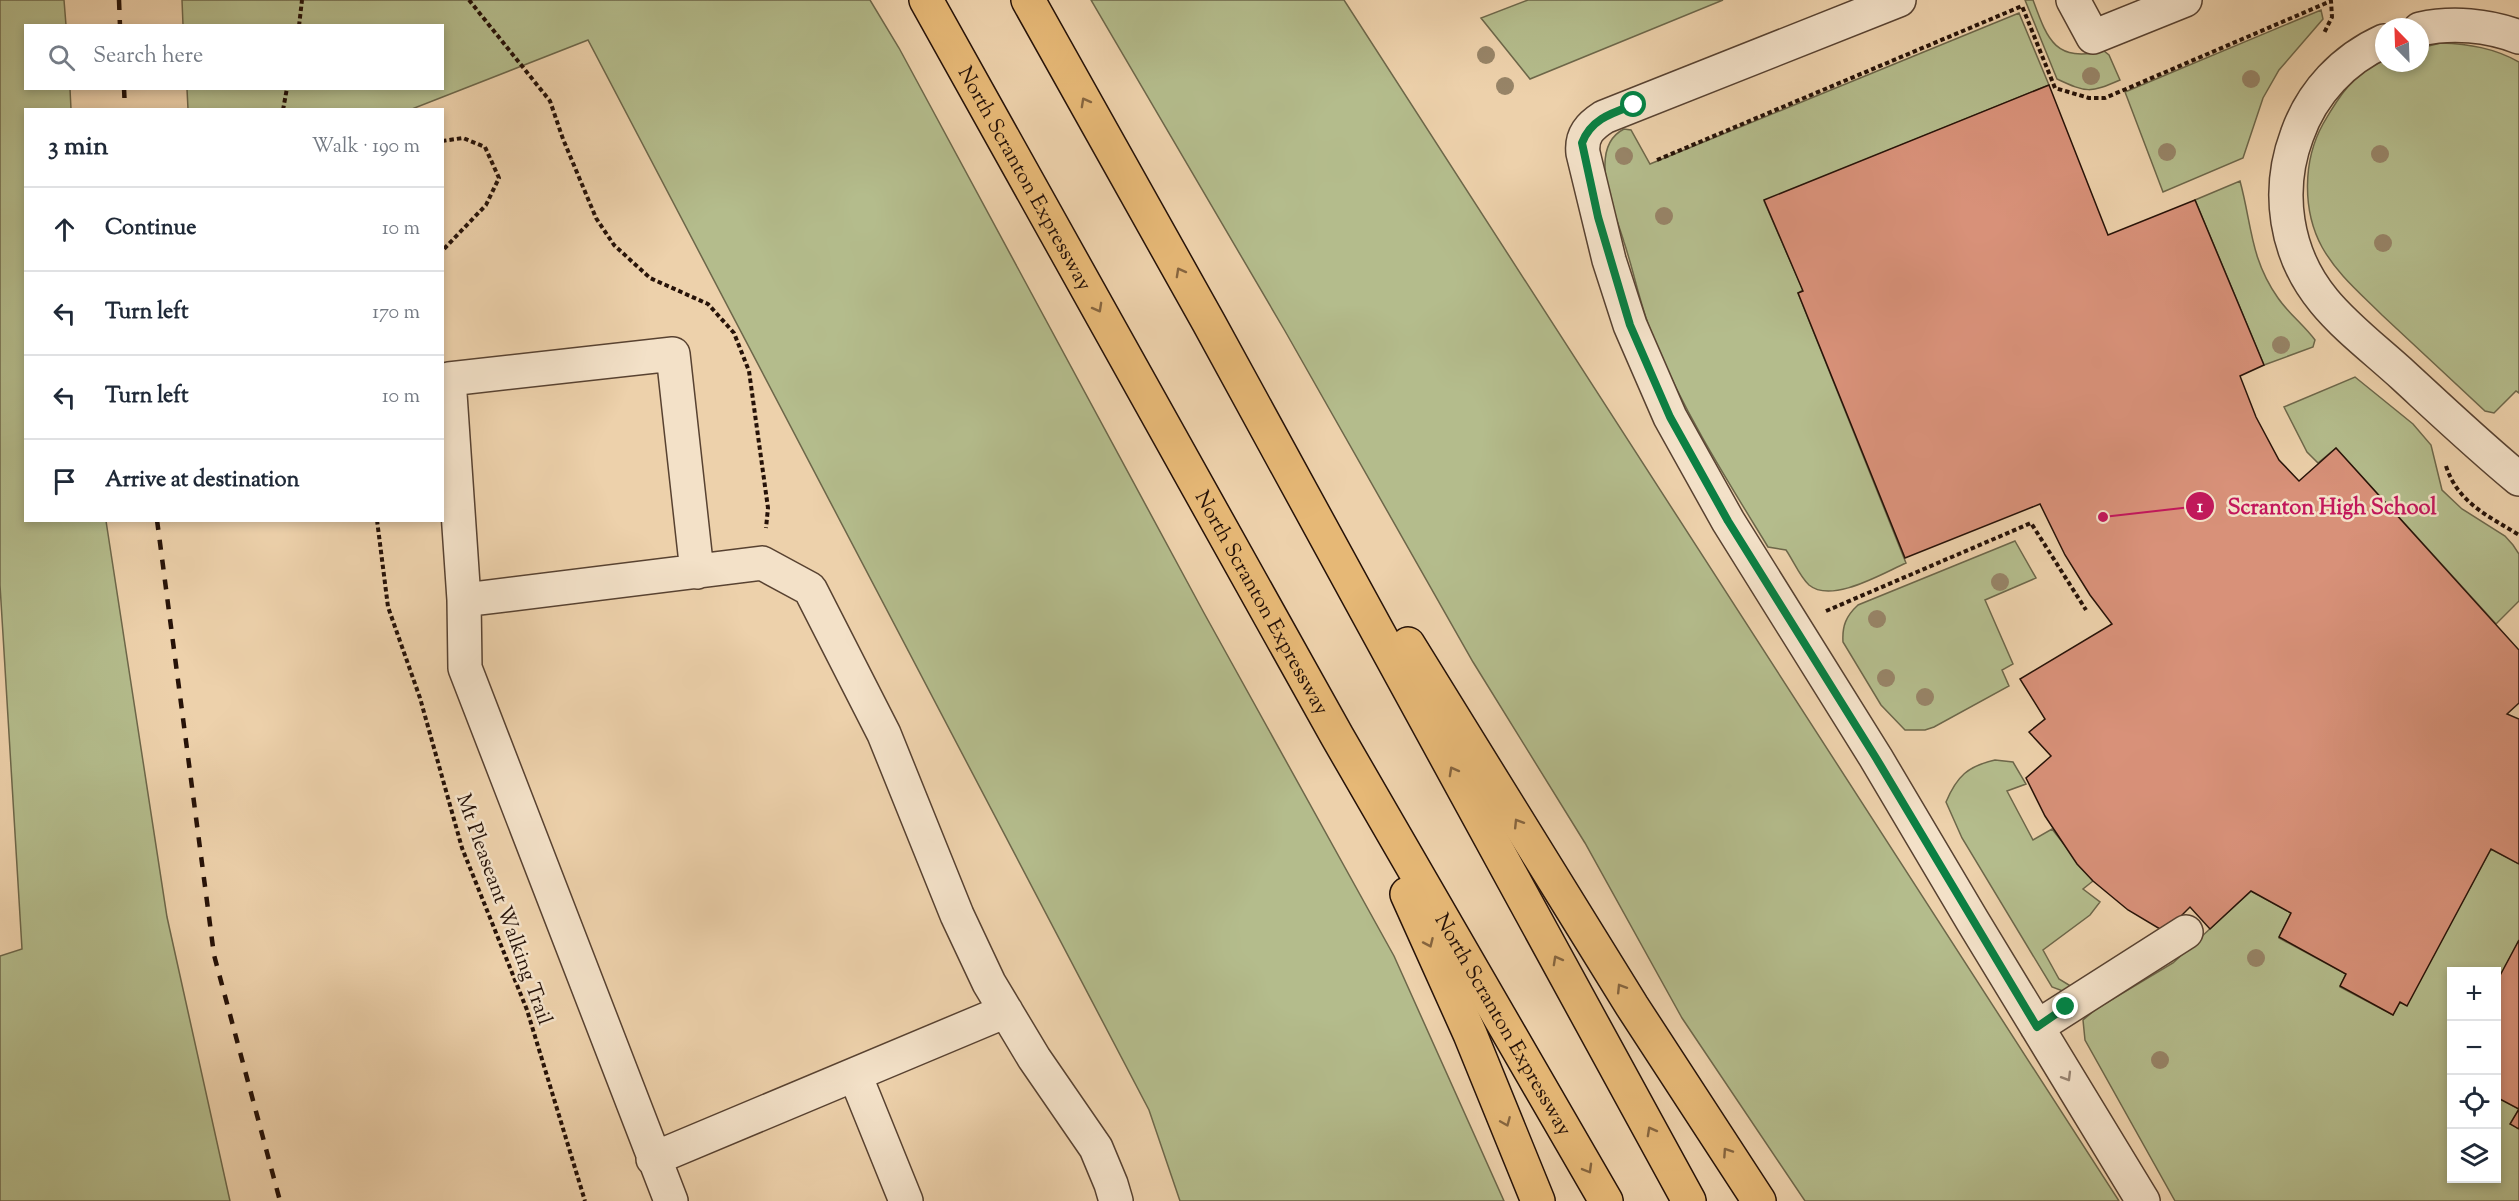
<!DOCTYPE html>
<html lang="en">
<head>
<meta charset="utf-8">
<style>
  :root { --surface:#fff; --page:#f6f6f7; --text:#1f2937; --muted:#747a83; --line:#e0e1e3 }
  body { margin:0; font-family:"Sorts Mill Goudy",serif; background:var(--page); color:var(--text) }
  .controls { position:absolute; right:18px; bottom:18px; display:grid; overflow:hidden; border-radius:0px; box-shadow:0 3px 9px #0003 }
  .controls button { width:54px; height:54px; display:grid; place-items:center; padding:0; border:0; border-bottom:2px solid var(--line); background:var(--surface); color:var(--text); font:30px sans-serif }
  .compass { position:absolute; left:2375px; top:18px; width:54px; height:54px; border-radius:50%; background:var(--surface); box-shadow:0 3px 9px #0003; rotate:337deg }
  .stop { position:absolute; width:18px; height:18px; margin:-14px; border:4px solid #0b8043; border-radius:50%; background:#fff }
  .stop.end { background:#0b8043; border-color:#fff; box-shadow:0 2px 6px #0008 }
  .list { margin:0; padding:0; list-style:none }
  h2 { display:flex; justify-content:space-between; align-items:center; height:78px; margin:0; padding:0 24px; font-size:26px }
  h2 small { font-size:20px; font-weight:400; color:var(--muted) }
  .list li { display:grid; grid-template-columns:39px 1fr auto; gap:18px; align-items:center; box-sizing:border-box; height:84px; padding:0 24px; border-top:2px solid var(--line) }
  .list b { display:block; font-size:22px; white-space:nowrap }
  .list em { font-size:20px; font-style:normal; color:var(--muted) }
  .icon { flex:none; width:33px; height:33px; fill:none; stroke:currentColor; stroke-width:2; stroke-linecap:round; stroke-linejoin:round }
  .map { position:relative; flex:none; width:2519px; height:1201px; overflow:hidden }
  .search { position:absolute; background:var(--surface); box-shadow:0 3px 9px #0003; left:24px; top:24px; width:420px; height:66px; display:flex; align-items:center; gap:15px; box-sizing:border-box; padding:0 21px; border-radius:0px; color:var(--muted); font-size:22px }
  .panel { position:absolute; background:var(--surface); box-shadow:0 3px 9px #0003; left:24px; top:108px; width:420px; height:414px; border-radius:0px }
  .map>svg:first-child { display:block }
</style>
</head>
<body>
<div class="map">
<svg width="2519" height="1201" viewBox="0 0 2519 1201">
  <rect width="100%" height="100%" fill="#edd1ab"/>
  <filter id="stains"><feTurbulence type="fractalNoise" baseFrequency=".00333" numOctaves="4"/><feColorMatrix values="0 0 0 0 .2 0 0 0 0 .09 0 0 0 0 .02 0 0 0 .5 -.17"/></filter>
  <radialGradient id="worn" r=".72"><stop offset=".6" stop-color="#630" stop-opacity="0"/><stop offset="1" stop-color="#630" stop-opacity=".3"/></radialGradient>
  <path fill="#b4bc8c" stroke="#6d674a" stroke-width="1.5" d="M0 0H64L66 25 26 26V88L70 89 71 109 26 110V520L106 521 167 917 230 1201H0V956L22 949 0 585Z
    M182 0H870L899 48 1204 613 1394 956 1504 1201H1180L1149 1110 588 40 412 109H188L187 89 442 88V26L183 25Z
    M1091 0H1344L2119 1201H1805L1682 1018 1585 843 1473 662 1285 331Z
    M1528 0H1723L1530 79 1481 18Z
    M2025 0H2033C2048 41 2055 62 2104 51L2109 55 2120 80C2090 93 2087 93 2057 79Z
    M2321 10 2323 19 2279 70 2263 98 2243 158 2163 192 2125 92Z
    M2019 13 2049 85 1764 201 1803 290 1798 293 1906 563C1883 573 1832 604 1809 585 1800 577 1793 560 1786 550L1768 547C1727 480 1685 414 1655 342 1641 310 1635 275 1624 242 1615 212 1586 148 1624 129L1631 130 1650 164Z
    M2441 43C2469 44 2494 48 2519 62V393L2516 391 2494 413 2485 411C2451 379 2416 347 2382 315 2360 293 2337 274 2322 247 2302 210 2303 160 2323 124 2339 96 2353 74 2384 60V63H2420V48Z
    M2240 181C2252 225 2250 258 2278 298 2289 314 2304 325 2315 340L2313 347 2264 365 2195 200Z
    M2355 377 2413 424 2431 445 2442 490 2462 509 2505 536 2513 545 2519 554V601L2496 624 2336 448 2318 463 2307 452 2284 407Z
    M2015 541 2036 578 1985 600 2013 664 2002 670 2009 686 1934 727 1925 730H1905L1881 705 1843 642C1842 626 1846 616 1858 605Z
    M1995 760 2013 762 2026 784 2007 791 2033 840 2052 829 2093 881 2083 889 2100 902 2090 915 2043 950 2059 979 2077 990 2076 996 2052 987 1962 838 1946 802C1957 776 1968 766 1995 760Z
    M2491 849 2519 864V940L2497 983 2496 972H2452V1068L2449 1072 2452 1073V1178H2496L2497 1097 2519 1109 2511 1124 2519 1129V1201H2175L2085 1040 2083 1020 2096 1009 2173 963 2251 891 2291 913 2279 938 2346 974 2340 987 2393 1015 2400 1002 2406 1005Z"/>
  <path fill="#d89179" stroke="#261208" stroke-width="1.5" d="M2049 85 2108 235 2195 200 2264 365 2240 376 2256 417 2279 460 2299 481 2336 448 2519 650V703L2507 714 2519 719V864L2491 849 2407 1006 2400 1002 2393 1015 2340 986 2346 974 2279 937 2291 913 2251 891 2210 929 2190 907 2165 932 2128 910 2093 881 2077 864 2045 816 2026 778 2051 756 2029 732 2045 719 2020 679 2112 624 2090 595 2065 555 2040 504 1905 558 1798 293 1803 291 1764 200Z
    M2519 940V1129L2510 1124 2519 1109 2496 1097V983Z"/>
  <g fill="none" stroke-linecap="round" stroke-linejoin="round">
    <defs>
      <path id="minor" d="M1899 0 1604 117C1590 126 1581 135 1583 153L1609 260 1630 325 1670 417 1728 521 1876 758 1972 920 2143 1201
        M2073 0 2093 37 2185 0
        M2420 29C2452 22 2488 25 2519 37
        M2384 41C2344 59 2312 92 2297 135 2276 191 2285 254 2324 301 2346 328 2378 352 2404 376 2442 411 2479 446 2519 479
        M464 600 449 379 673 354 697 572
        M2037 1027 2186 932
        M855 1075 906 1201
        M653 1159 1006 1011
        M671 1201 465 668 464 600 762 563 810 589 884 734 957 915 989 983 1034 1058 1096 1148 1111 1184 1116 1201"/>
      <g id="highway">
        <path id="s1" d="M926 0 1337 736 1606 1201"/>
        <path d="M1028 0 1209 323 1689 1201"/>
        <path d="M1408 644 1632 1006 1759 1201"/>
        <path d="M1407 894 1470 1034 1538 1201"/>
      </g>
    </defs>
    <use href="#minor" stroke="#584231" stroke-width="36"/>
    <use href="#highway" stroke="#261208" stroke-width="36"/>
    <path stroke="#261208" stroke-width="4" stroke-dasharray="4.5 3" stroke-linecap="butt" d="M469 0 550 101 563 139 596 218 614 245 650 278 708 304 734 333 749 371 768 508 766 528
      M299 26 302 0
      M283 110 287 88
      M442 141 463 138 485 147 499 178 486 205 442 251
      M1657 160 2022 6 2055 88 2089 98H2105L2331 1 2332 17 2324 33
      M2446 466C2458 503 2487 515 2519 535
      M377 520 388 607 420 698 462 848 527 1010 585 1201
      M1826 611 2031 523 2086 610"/>
    <use href="#minor" stroke="#f3e1c8" stroke-width="33"/>
    <use href="#highway" stroke="#e6b876" stroke-width="33"/>
    <path stroke="#261208" stroke-width="4.5" stroke-dasharray="10 10" stroke-linecap="butt" d="M119 0 120 26
      M124 88 125 110
      M157 520 214 955 280 1201"/>
  </g>
  <g fill="#978467">
    <circle cx="1486" cy="55" r="9"/>
    <circle cx="2091" cy="76" r="9"/>
    <circle cx="2251" cy="79" r="9"/>
    <circle cx="1505" cy="86" r="9"/>
    <circle cx="2167" cy="152" r="9"/>
    <circle cx="2380" cy="154" r="9"/>
    <circle cx="1624" cy="156" r="9"/>
    <circle cx="1664" cy="216" r="9"/>
    <circle cx="2383" cy="243" r="9"/>
    <circle cx="2281" cy="345" r="9"/>
    <circle cx="2000" cy="582" r="9"/>
    <circle cx="1877" cy="619" r="9"/>
    <circle cx="1886" cy="678" r="9"/>
    <circle cx="1925" cy="697" r="9"/>
    <circle cx="2256" cy="958" r="9"/>
    <circle cx="2160" cy="1060" r="9"/>
  </g>
  <defs><path id="oneway-chevron" d="M-2-3.5L2.5 0L-2 3.5" fill="none" stroke-width="1.6" stroke-linecap="round" stroke-linejoin="round" transform="scale(1.5)"/></defs>
  <g stroke="#86653f">
    <use href="#oneway-chevron" transform="translate(1085 102) rotate(-119)"/>
    <use href="#oneway-chevron" transform="translate(1180 272) rotate(-119)"/>
    <use href="#oneway-chevron" transform="translate(1098 308) rotate(61)"/>
    <use href="#oneway-chevron" transform="translate(1453 771) rotate(-119)"/>
    <use href="#oneway-chevron" transform="translate(1518 823) rotate(-122)"/>
    <use href="#oneway-chevron" transform="translate(1429 943) rotate(66)"/>
    <use href="#oneway-chevron" transform="translate(1557 960) rotate(-119)"/>
    <use href="#oneway-chevron" transform="translate(1621 988) rotate(-122)"/>
    <use href="#oneway-chevron" transform="translate(1506 1122) rotate(67)"/>
    <use href="#oneway-chevron" transform="translate(1651 1131) rotate(-119)"/>
    <use href="#oneway-chevron" transform="translate(1727 1152) rotate(-124)"/>
    <use href="#oneway-chevron" transform="translate(1588 1169) rotate(60)"/>
  </g>
  <use stroke="#978472" href="#oneway-chevron" transform="translate(2067 1077) rotate(59)"/>
  <g fill="none" stroke-linecap="round" stroke-linejoin="round">
    <path stroke="#0b8043" stroke-width="8" d="M1634 105C1612 113 1591 119 1582 143L1598 217 1630 325 1670 417 1728 521 1876 758 2037 1027 2066 1007"/>
  </g>
  <g text-anchor="middle" stroke-width="5" stroke-linejoin="round" paint-order="stroke">
    <g font-size="21" fill="#261208" stroke="#f3e1c8">
      <text dy="7" stroke="none"><textPath href="#s1" startOffset="204">North Scranton Expressway</textPath></text>
      <text dy="7" stroke="none"><textPath href="#s1" startOffset="690">North Scranton Expressway</textPath></text>
      <text transform="translate(505 909) rotate(70)" y="7">Mt Pleaseant Walking Trail</text>
      <text dy="7" stroke="none"><textPath href="#s1" startOffset="1176">North Scranton Expressway</textPath></text>
    </g>
  </g>
  <path fill="none" stroke="#c2185b" stroke-width="2" d="M2103 517L2200 506"/>
  <g fill="#c2185b" stroke="#f3e1c8" stroke-width="2">
    <circle cx="2103" cy="517" r="6"/>
    <circle cx="2200" cy="506" r="15"/>
  </g>
  <g font-size="18" text-anchor="middle" font-weight="bold" fill="#fff">
    <text x="2200" y="512">1</text>
  </g>
  <g font-size="22" text-anchor="middle" font-weight="bold" fill="#c2185b" stroke="#f3e1c8" stroke-width="5" stroke-linejoin="round" paint-order="stroke">
    <text x="2332" y="514">Scranton High School</text>
  </g>
  <rect width="100%" height="100%" filter="url(#stains)"/>
  <rect width="100%" height="100%" fill="url(#worn)"/>
</svg>
<div class="controls">
<button>+</button>
<button>−</button>
<button><svg class="icon" aria-label="locate" viewBox="0 0 24 24"><circle cx="12" cy="12" r="6"/><path d="M12 2v4M12 18v4M2 12h4M18 12h4"/></svg></button>
<button><svg class="icon" aria-label="layers" viewBox="0 0 24 24"><path d="M12 4l9 5-9 5-9-5zM3 14l9 5 9-5"/></svg></button>
</div>
<svg class="compass" viewBox="-18 -18 36 36"><path d="M0-13l5 13h-10z" fill="#e53935"/><path d="M0 13l5-13h-10z" fill="#747a83"/></svg>
<div class="stop" style="left:1634px;top:105px"></div>
<div class="stop end" style="left:2066px;top:1007px"></div>
<div class="search"><svg class="icon" aria-label="search" viewBox="0 0 24 24"><circle cx="10" cy="10" r="6"/><path d="M15 15l6 6"/></svg>Search here</div>
<section class="panel">
<h2>3 min<small>Walk · 190 m</small></h2>
<ul class="list">
<li><svg class="icon" aria-label="ahead" viewBox="0 0 24 24"><path d="M12 20V5M6 11l6-6 6 6"/></svg><div><b>Continue</b></div><em>10 m</em></li>
<li><svg class="icon" aria-label="left" viewBox="0 0 24 24"><path d="M17 20v-9H6M10 6l-5 5 5 5"/></svg><div><b>Turn left</b></div><em>170 m</em></li>
<li><svg class="icon" aria-label="left" viewBox="0 0 24 24"><path d="M17 20v-9H6M10 6l-5 5 5 5"/></svg><div><b>Turn left</b></div><em>10 m</em></li>
<li><svg class="icon" aria-label="arrive" viewBox="0 0 24 24"><path d="M6 21V4h12l-3 4 3 4H6"/></svg><div><b>Arrive at destination</b></div></li>
</ul>
</section>
</div>
</body>
</html>
